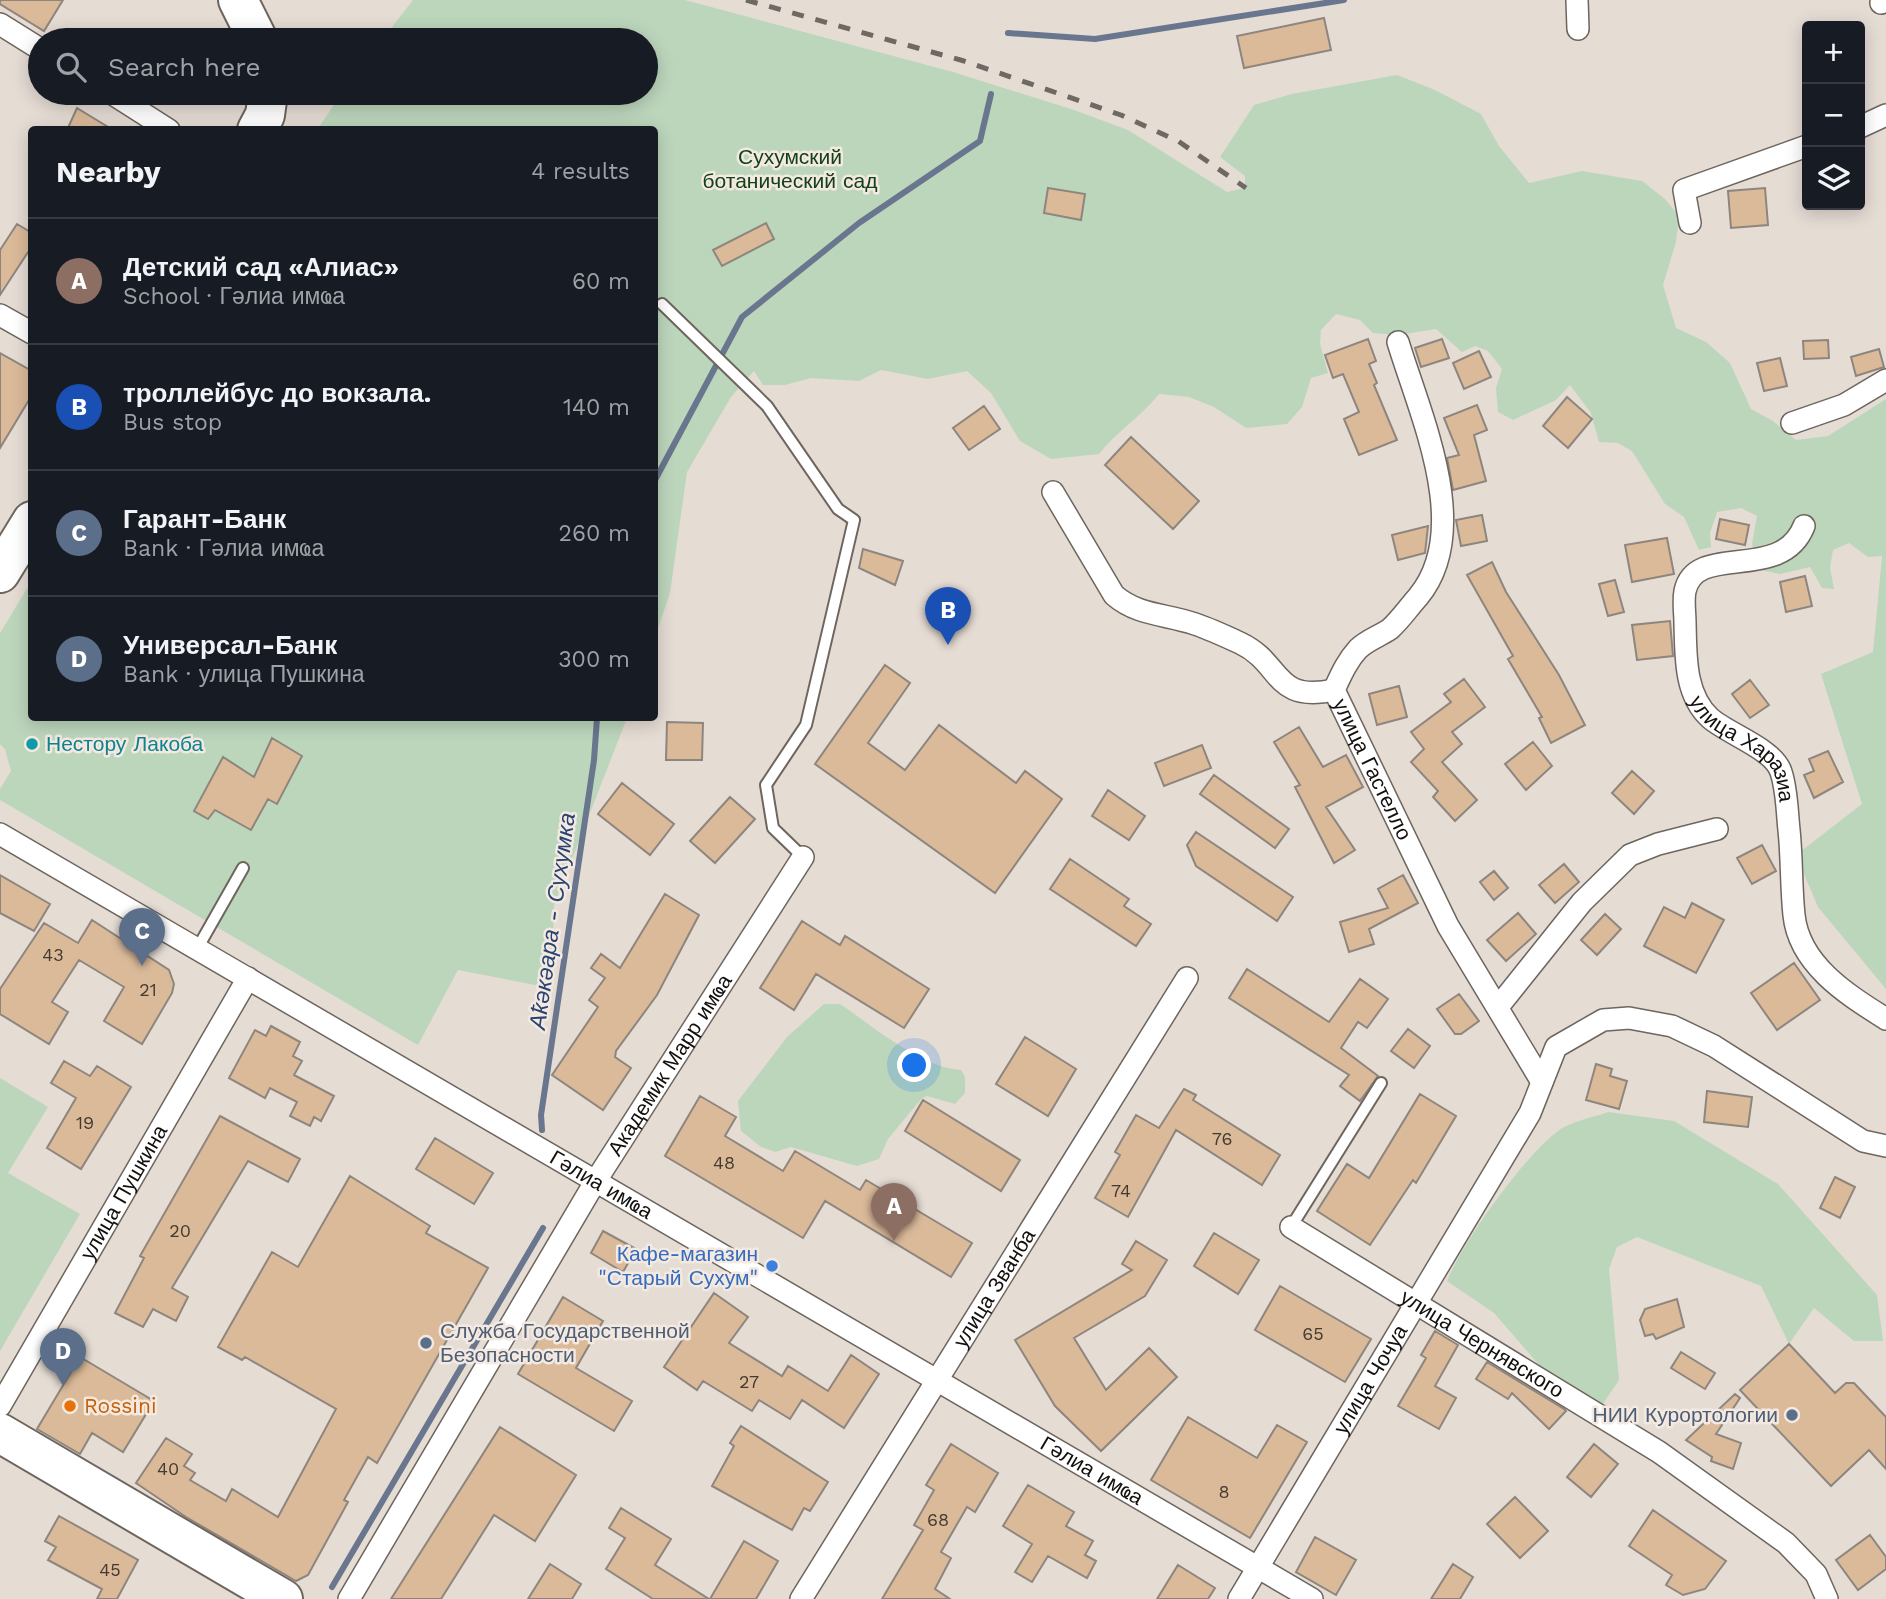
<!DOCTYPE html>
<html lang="en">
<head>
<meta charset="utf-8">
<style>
  :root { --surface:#171b24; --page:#242831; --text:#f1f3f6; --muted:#9ea1a6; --line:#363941; --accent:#1a73e8 }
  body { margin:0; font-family:"Work Sans",sans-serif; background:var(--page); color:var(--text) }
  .controls { position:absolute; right:21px; top:21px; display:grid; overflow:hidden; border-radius:7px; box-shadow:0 4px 18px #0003 }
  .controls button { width:63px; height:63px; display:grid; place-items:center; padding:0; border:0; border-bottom:2px solid var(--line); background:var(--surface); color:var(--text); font:35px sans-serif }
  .you { position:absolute; left:915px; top:1066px; width:24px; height:24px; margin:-18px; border:5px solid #fff; border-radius:50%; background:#1a73e8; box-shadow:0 0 0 10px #1a73e833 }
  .badge { display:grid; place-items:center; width:46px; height:46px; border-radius:50%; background:var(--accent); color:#fff; font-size:23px; font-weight:700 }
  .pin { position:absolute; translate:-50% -58px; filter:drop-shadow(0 2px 4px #0008) }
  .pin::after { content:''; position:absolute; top:37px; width:24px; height:21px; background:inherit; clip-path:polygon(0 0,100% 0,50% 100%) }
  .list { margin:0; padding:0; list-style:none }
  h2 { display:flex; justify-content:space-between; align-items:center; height:91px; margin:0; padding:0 28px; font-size:30px }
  h2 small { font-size:23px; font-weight:400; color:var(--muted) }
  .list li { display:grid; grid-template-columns:46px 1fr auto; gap:21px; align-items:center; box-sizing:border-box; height:126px; padding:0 28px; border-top:2px solid var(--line) }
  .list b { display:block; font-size:26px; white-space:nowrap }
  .list p { margin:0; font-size:23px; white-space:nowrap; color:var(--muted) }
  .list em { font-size:23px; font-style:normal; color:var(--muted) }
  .icon { flex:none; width:38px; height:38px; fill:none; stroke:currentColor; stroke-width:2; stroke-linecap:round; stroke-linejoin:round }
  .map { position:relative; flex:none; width:1886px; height:1599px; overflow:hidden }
  .search { position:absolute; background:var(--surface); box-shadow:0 4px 18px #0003; left:28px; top:28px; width:630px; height:77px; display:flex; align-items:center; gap:18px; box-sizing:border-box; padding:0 24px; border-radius:38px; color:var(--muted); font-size:26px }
  .panel { position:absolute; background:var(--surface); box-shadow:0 4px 18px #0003; left:28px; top:126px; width:630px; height:595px; border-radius:7px }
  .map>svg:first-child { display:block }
</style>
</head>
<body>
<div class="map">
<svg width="1886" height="1599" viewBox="0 0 1886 1599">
  <rect width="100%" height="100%" fill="#e5dcd4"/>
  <path fill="#bcd6bc" d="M413 0H685L953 72 1074 110 1128 130 1227 192 1245 188V176L1220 157 1254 105 1292 94 1397 75 1435 90 1481 114 1499 146 1529 183 1582 171 1642 181 1665 199 1679 216 1676 242 1663 285 1676 328 1706 342 1730 363 1751 409 1773 421 1796 440 1828 436 1886 399V989L1818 907 1796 855 1862 804 1821 674 1873 652 1882 556 1868 557 1849 543 1833 550 1830 568 1834 589 1822 588 1810 567 1780 574 1760 570 1752 544 1757 516 1741 508 1717 512 1710 533 1711 547 1699 550 1684 517 1665 504 1632 451 1618 443 1599 442 1591 413 1570 385 1556 400 1513 420 1498 412 1496 388 1502 369 1488 351 1475 346 1462 352 1436 329 1398 335 1373 333 1360 320 1336 314 1321 330 1320 344 1328 373 1311 378 1302 407 1287 424 1246 428 1214 407 1189 397 1159 394C1141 417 1117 431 1099 454L1051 459 1020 441 991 393 967 371 928 379 881 370 859 381 811 378 785 385H763L754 371 731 397 687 472 670 593 655 637 654 130H317L342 93H646V40H382Z
    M31 582 32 718H627L554 905 551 988 458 970 418 1045 0 800V789L11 771 5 749 0 744V633Z
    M824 1004H840C873 1026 921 1068 961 1070L965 1077V1093L955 1104 927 1096 922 1098 888 1139 879 1159 857 1166 791 1147 775 1152 761 1147 741 1131 738 1101 787 1037Z
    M0 1078 48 1107 8 1173 80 1214 0 1351Z
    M1608 1112 1674 1121 1778 1184 1877 1295 1883 1341H1854L1814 1308 1789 1344 1761 1286 1637 1237 1617 1247 1609 1269 1619 1380 1602 1405 1540 1366 1494 1313 1447 1281C1462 1243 1524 1156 1558 1131 1571 1121 1592 1118 1608 1112Z"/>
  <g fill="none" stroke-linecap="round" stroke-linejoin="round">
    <path stroke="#69768e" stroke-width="6" d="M1008 33 1095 39 1344 0
      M654 482 742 317 859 223 980 141 991 94
      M542 1130 541 1115 594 760 597 718
      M332 1587 543 1228"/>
  </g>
  <path fill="#dbba9a" stroke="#8e867e" stroke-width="2" d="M0 0H63L44 31 0 4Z
    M1324 18 1331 50 1244 68 1237 36Z
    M77 108 113 130H67Z
    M1048 188 1085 194 1081 220 1044 213Z
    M1765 188 1768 225 1731 228 1728 191Z
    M766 223 774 239 722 266 713 250Z
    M17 224 32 233V246L0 295V250Z
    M1368 339 1376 361 1369 364 1377 383 1374 385 1397 440 1359 455 1344 419 1359 412 1343 374 1333 378 1325 355Z
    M1442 339 1449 358 1421 367 1415 348Z
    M1828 340 1829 358 1804 359 1803 341Z
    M1879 349 1884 367 1856 376 1851 357Z
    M1479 351 1491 377 1464 389 1453 363Z
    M0 353 32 371V395L0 448Z
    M1780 358 1787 386 1764 391 1757 363Z
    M1567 397 1592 419 1568 448 1543 426Z
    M1477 405 1487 430 1474 435 1486 481 1453 490 1447 458 1459 455 1444 418Z
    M984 406 1000 429 969 450 953 428Z
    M1131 437 1199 501 1173 529 1105 465Z
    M1482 515 1487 541 1461 546 1456 520Z
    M1720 519 1749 525 1745 545 1716 539Z
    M1428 526 1425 553 1398 560 1392 535Z
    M1667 538 1674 574 1632 582 1625 545Z
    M863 549 903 561 895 585 859 568Z
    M1492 562 1506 592 1559 675 1585 725 1551 743 1539 718 1542 717 1508 659 1513 656 1467 575Z
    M1805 576 1812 606 1786 612 1780 582Z
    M1615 580 1624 612 1608 616 1599 584Z
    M1670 621 1673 656 1637 660 1632 625Z
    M885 665 910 683 868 743 905 770 939 725 1016 783 1025 771 1062 799 995 893 815 764Z
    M1464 679 1485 707 1452 732 1462 744 1442 762 1477 800 1455 821 1433 797 1438 791 1411 762 1424 749 1411 732 1451 702 1444 694Z
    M1750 680 1769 705 1750 718 1732 694Z
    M1399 686 1407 717 1377 725 1369 694Z
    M667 722 703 723 702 760H666Z
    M1299 727 1323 767 1346 755 1363 787 1326 807 1355 850 1334 863 1295 787 1300 785 1274 742Z
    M272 738 302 756 277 804 268 799 251 830 215 810 208 819 194 811 223 757 254 777Z
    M1533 742 1552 766 1526 790 1505 764Z
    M1202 745 1211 768 1164 786 1155 763Z
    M1828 751 1843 782 1814 798 1804 775 1814 771 1809 759Z
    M1632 771 1654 791 1634 814 1612 793Z
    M1214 775 1289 829 1275 848 1200 794Z
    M622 783 674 824 650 855 598 814Z
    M1108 790 1145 816 1129 840 1092 816Z
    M730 797 755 819 715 863 690 841Z
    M1196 832 1293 897 1277 921 1196 866 1187 845Z
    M1762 845 1776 871 1752 884 1737 858Z
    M1070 859 1129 899 1124 906 1151 924 1136 946 1050 889Z
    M1564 864 1579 882 1555 903 1539 885Z
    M1494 871 1508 888 1494 900 1480 882Z
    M0 875 50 904 34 931 0 913Z
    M1403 875 1418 903 1369 929 1374 944 1349 952 1340 922 1388 908 1378 889Z
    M665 894 699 915 657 995 616 1051 615 1057 631 1068 603 1110 552 1075 598 1007 589 1000 605 978 591 968 601 954 620 968Z
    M1692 903 1724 920 1696 973 1644 946 1664 907 1685 918Z
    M1518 913 1536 934 1506 961 1487 940Z
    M1605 914 1621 929 1597 955 1581 940Z
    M92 920 169 970 174 984 172 993 142 1044 104 1021 124 987 79 960 52 1002 68 1012 49 1044 0 1014V989L44 923 78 943Z
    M802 921 840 945 845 936 929 989 904 1028 816 974 794 1010 760 988Z
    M1794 963 1820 1000 1777 1030 1751 993Z
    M1247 969 1329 1022 1360 979 1388 999 1367 1028 1358 1022 1341 1048 1378 1076 1360 1101 1340 1086 1349 1075 1229 998Z
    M1459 994 1479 1021 1461 1034H1455L1437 1009Z
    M271 1026 300 1042 293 1056 302 1061 294 1075 334 1096 321 1121 314 1117 310 1126 290 1116 297 1102 270 1088 265 1098 229 1078 255 1030 266 1036Z
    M1408 1029 1430 1046 1414 1068 1391 1051Z
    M1025 1037 1076 1069 1048 1116 996 1084Z
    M64 1061 90 1076 97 1066 131 1087 81 1169 47 1148 76 1098 51 1083Z
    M1596 1064 1612 1069 1610 1076 1627 1081 1619 1109 1586 1100Z
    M1184 1089 1196 1095 1193 1100 1280 1155 1262 1185 1176 1130 1128 1217 1095 1198 1120 1155 1115 1152 1136 1115 1159 1128Z
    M1707 1091 1752 1097 1748 1127 1704 1122Z
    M1420 1094 1456 1116 1416 1183 1413 1180 1370 1245 1317 1211 1347 1164 1369 1178Z
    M700 1096 736 1117 725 1136 783 1171 795 1151 860 1190 866 1180 972 1243 951 1277 825 1201 803 1238 665 1156Z
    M923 1100 1020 1160 1001 1191 905 1131Z
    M220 1116 300 1159 288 1182 248 1161 172 1288 188 1297 176 1321 153 1309 143 1327 115 1313 144 1258 140 1256Z
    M435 1138 493 1173 474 1204 416 1169Z
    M350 1176 430 1226 426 1233 488 1268 377 1463 368 1457 344 1500 348 1502 308 1575 296 1581 186 1517 136 1483 166 1438 192 1454 184 1466 195 1473 190 1480 226 1501 232 1489 278 1517 336 1409 245 1357 242 1360 218 1347 272 1252 298 1267Z
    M1835 1177 1855 1187 1840 1218 1820 1208Z
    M603 1231 636 1249 623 1272 591 1253Z
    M1214 1233 1259 1260 1238 1294 1194 1266Z
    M1136 1241 1167 1260 1145 1296 1074 1338 1106 1390 1149 1348 1177 1377 1101 1451 1055 1406 1015 1340 1132 1270 1122 1264Z
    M1280 1286 1371 1339 1345 1382 1255 1330Z
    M714 1293 748 1317 729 1343 782 1376 788 1366 828 1391 851 1355 879 1374 844 1428 802 1400 790 1419 759 1400 752 1411 703 1381 697 1390 664 1367Z
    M563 1297 603 1321 576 1368 632 1401 614 1431 518 1374Z
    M1677 1299 1684 1327 1656 1339 1653 1334 1645 1336 1640 1320 1645 1309Z
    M1435 1331 1458 1345 1435 1386 1456 1398 1439 1429 1398 1406 1426 1358 1421 1355Z
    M1789 1344 1835 1393 1846 1383H1854L1886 1417V1469L1869 1450 1831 1486 1740 1390Z
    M1681 1352 1715 1373 1705 1389 1671 1368Z
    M80 1357 154 1401 123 1452 92 1433 80 1454 37 1429Z
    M1487 1362 1564 1409 1566 1411 1549 1429 1512 1393 1508 1399 1476 1379Z
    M1735 1394 1740 1398 1716 1434 1741 1443 1733 1469 1711 1461 1712 1457 1686 1440Z
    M1188 1417 1257 1458 1277 1425 1307 1442 1250 1538 1151 1480Z
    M741 1426 828 1482 810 1511 804 1508 792 1530 712 1486 734 1446 730 1443Z
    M500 1427 576 1475 535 1541 494 1515 441 1599H391Z
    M951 1444 998 1473 975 1512 967 1507 941 1552 951 1558 935 1589 950 1599H882L923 1530 914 1525 934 1490 926 1485Z
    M1594 1444 1618 1464 1591 1497 1567 1477Z
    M1028 1485 1074 1512 1066 1526 1093 1541 1085 1555 1096 1561 1087 1578 1048 1556 1032 1582 1015 1572 1032 1544 1003 1526Z
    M1515 1497 1548 1531 1520 1558 1487 1524Z
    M621 1508 671 1539 655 1565 709 1599H653L606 1569 625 1538 609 1528Z
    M1653 1510 1726 1561 1705 1589 1683 1595 1666 1585 1672 1575 1629 1546Z
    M59 1516 138 1560 117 1599H97L102 1589 48 1560 56 1547 45 1541Z
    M1870 1535 1886 1557V1569L1858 1590 1836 1560Z
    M1315 1537 1356 1560 1336 1595 1296 1572Z
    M744 1541 778 1561 756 1599H710Z
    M550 1564 581 1584 572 1599H528Z
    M1453 1564 1473 1577 1460 1599H1431Z
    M1178 1565 1215 1588 1208 1599H1157Z"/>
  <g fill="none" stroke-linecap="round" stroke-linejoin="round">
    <defs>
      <path id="lane" d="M662 304 767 406 838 509 854 520 806 725 766 785 773 828 803 857
        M197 949 243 868
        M1291 1227 1381 1083"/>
      <g id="street">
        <path d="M1577 0 1578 29"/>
        <path d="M1881 3 1886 1"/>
        <path d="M0 24 40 49"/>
        <path d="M111 93 169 130"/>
        <path d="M1860 127 1886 115"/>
        <path d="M1690 223 1684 190 1807 146"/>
        <path d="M0 315 32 333"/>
        <path id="s1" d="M1398 342C1420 415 1474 530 1418 597 1409 607 1400 620 1390 629 1380 636 1367 640 1358 649 1347 661 1341 675 1334 690L1448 926 1542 1082"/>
        <path d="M1792 423 1844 405 1886 380"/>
        <path d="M1053 492 1114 595C1138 616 1167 614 1195 624 1210 629 1225 636 1240 643 1283 663 1272 703 1334 690"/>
        <path id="s2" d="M1804 526C1781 584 1696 541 1685 591 1683 601 1685 613 1685 623 1686 655 1684 694 1710 718 1728 734 1774 749 1781 772 1787 790 1787 811 1789 830 1792 858 1791 887 1794 915 1799 965 1848 995 1886 1019"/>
        <path id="s3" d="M0 834 1312 1599"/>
        <path d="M1498 1007 1582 902 1630 855 1658 844 1717 829"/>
        <path id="s4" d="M1291 1227 1659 1452 1786 1543 1816 1574 1827 1599"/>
        <path id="s5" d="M0 1406 248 978"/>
        <path id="s6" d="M349 1599 595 1182 803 857"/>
        <path id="s7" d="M801 1599 1187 978"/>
        <path id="s8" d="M1239 1599 1530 1113 1556 1047 1603 1020 1629 1018 1672 1026 1714 1046 1863 1141 1886 1146"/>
      </g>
      <path id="highway" d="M238 0 258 40
        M257 130 265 115 268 93
        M0 573 32 521
        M0 1433 283 1599"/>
    </defs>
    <use href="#lane" stroke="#6d655e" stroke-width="14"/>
    <use href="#street" stroke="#6d655e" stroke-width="24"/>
    <use href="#highway" stroke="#6d655e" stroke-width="42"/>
    <use href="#lane" stroke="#fff" stroke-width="10"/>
    <use href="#street" stroke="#fff" stroke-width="21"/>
    <use href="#highway" stroke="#fff" stroke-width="38"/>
    <path stroke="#6f6964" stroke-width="5" stroke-dasharray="12 12" stroke-linecap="butt" d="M746 0 964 61 1121 115 1178 141 1246 188"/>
  </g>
  <circle fill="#0f9aa8" stroke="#f3e9e1" stroke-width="2.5" cx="32" cy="744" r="7"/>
  <circle fill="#3f7fe0" stroke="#f3e9e1" stroke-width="2.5" cx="772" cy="1266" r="7"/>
  <g fill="#5c6f8a" stroke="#f3e9e1" stroke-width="2.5">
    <circle cx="426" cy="1343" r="7"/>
    <circle cx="1792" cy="1415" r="7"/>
  </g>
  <circle fill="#e8710a" stroke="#f3e9e1" stroke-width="2.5" cx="70" cy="1406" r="7"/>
  <g text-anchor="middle" stroke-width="5" stroke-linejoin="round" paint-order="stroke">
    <g font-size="18" fill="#443a30">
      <text x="53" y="961">43</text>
      <text x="148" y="996">21</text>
      <text x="85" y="1129">19</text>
      <text x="1222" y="1145">76</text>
      <text x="724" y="1169">48</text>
      <text x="1121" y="1197">74</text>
      <text x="180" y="1237">20</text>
      <text x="1313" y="1340">65</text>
      <text x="749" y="1388">27</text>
      <text x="168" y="1475">40</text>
      <text x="1224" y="1498">8</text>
      <text x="938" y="1526">68</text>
      <text x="110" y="1576">45</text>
    </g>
    <g font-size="21" fill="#124217" stroke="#f3e9e1">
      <text x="790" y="164">Сухумский<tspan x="790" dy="24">ботанический сад</tspan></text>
    </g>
    <g font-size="21" fill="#0d838f" stroke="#f3e9e1" text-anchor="start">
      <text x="46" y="751">Нестору Лакоба</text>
    </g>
    <g font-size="21" fill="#120f0c" stroke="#f3e9e1">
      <text dy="7" stroke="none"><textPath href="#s2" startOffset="326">улица Харазиа</textPath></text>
      <text dy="7" stroke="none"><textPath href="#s1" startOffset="483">улица Гастелло</textPath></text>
      <text dy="7" stroke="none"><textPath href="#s6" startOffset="623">Академик Марр имҩа</textPath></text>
      <text dy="7" stroke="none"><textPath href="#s3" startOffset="696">Гәлиа имҩа</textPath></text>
      <text dy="7" stroke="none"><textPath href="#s5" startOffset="247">улица Пушкина</textPath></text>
      <text dy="7" stroke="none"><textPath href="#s7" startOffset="366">улица Званба</textPath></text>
      <text dy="7" stroke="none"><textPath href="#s4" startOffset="224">улица Чернявского</textPath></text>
      <text dy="7" stroke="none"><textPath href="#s8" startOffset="256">улица Чочуа</textPath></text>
      <text dy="7" stroke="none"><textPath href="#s3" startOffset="1264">Гәлиа имҩа</textPath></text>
    </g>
    <g font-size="21" fill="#366cbe" stroke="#f3e9e1" text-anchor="end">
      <text x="758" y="1261">Кафе-магазин<tspan x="758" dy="24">"Старый Сухум"</tspan></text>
    </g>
    <g font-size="21" fill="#4e5e75" stroke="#f3e9e1" text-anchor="start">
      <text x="440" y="1338">Служба Государственной<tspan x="440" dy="24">Безопасности</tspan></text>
      <text x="1778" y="1422" text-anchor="end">НИИ Курортологии</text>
    </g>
    <g font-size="21" fill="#c56008" stroke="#f3e9e1" text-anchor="start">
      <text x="84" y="1413">Rossini</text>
    </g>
    <g font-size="23" font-style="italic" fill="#294372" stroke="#f3e9e1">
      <text transform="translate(552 921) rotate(-82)" y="8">Аҟәкәара - Сухумка</text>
    </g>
  </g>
</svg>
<div class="controls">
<button>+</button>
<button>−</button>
<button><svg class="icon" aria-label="layers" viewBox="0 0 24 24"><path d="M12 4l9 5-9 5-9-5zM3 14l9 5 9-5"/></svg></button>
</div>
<div class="you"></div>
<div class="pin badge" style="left:894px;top:1241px;background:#8d6e63">A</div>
<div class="pin badge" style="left:948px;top:645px;background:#1a4fb4">B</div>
<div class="pin badge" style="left:142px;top:966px;background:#5c6f8a">C</div>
<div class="pin badge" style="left:63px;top:1386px;background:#5c6f8a">D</div>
<div class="search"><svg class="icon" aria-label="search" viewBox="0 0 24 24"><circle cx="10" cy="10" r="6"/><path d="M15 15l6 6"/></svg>Search here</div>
<section class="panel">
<h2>Nearby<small>4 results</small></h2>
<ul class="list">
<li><span class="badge" style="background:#8d6e63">A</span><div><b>Детский сад «Алиас»</b><p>School · Гәлиа имҩа</p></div><em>60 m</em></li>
<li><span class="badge" style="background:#1a4fb4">B</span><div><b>троллейбус до вокзала.</b><p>Bus stop</p></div><em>140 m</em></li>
<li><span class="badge" style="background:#5c6f8a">C</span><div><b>Гарант-Банк</b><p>Bank · Гәлиа имҩа</p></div><em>260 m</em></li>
<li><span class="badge" style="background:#5c6f8a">D</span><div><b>Универсал-Банк</b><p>Bank · улица Пушкина</p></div><em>300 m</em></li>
</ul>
</section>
</div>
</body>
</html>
